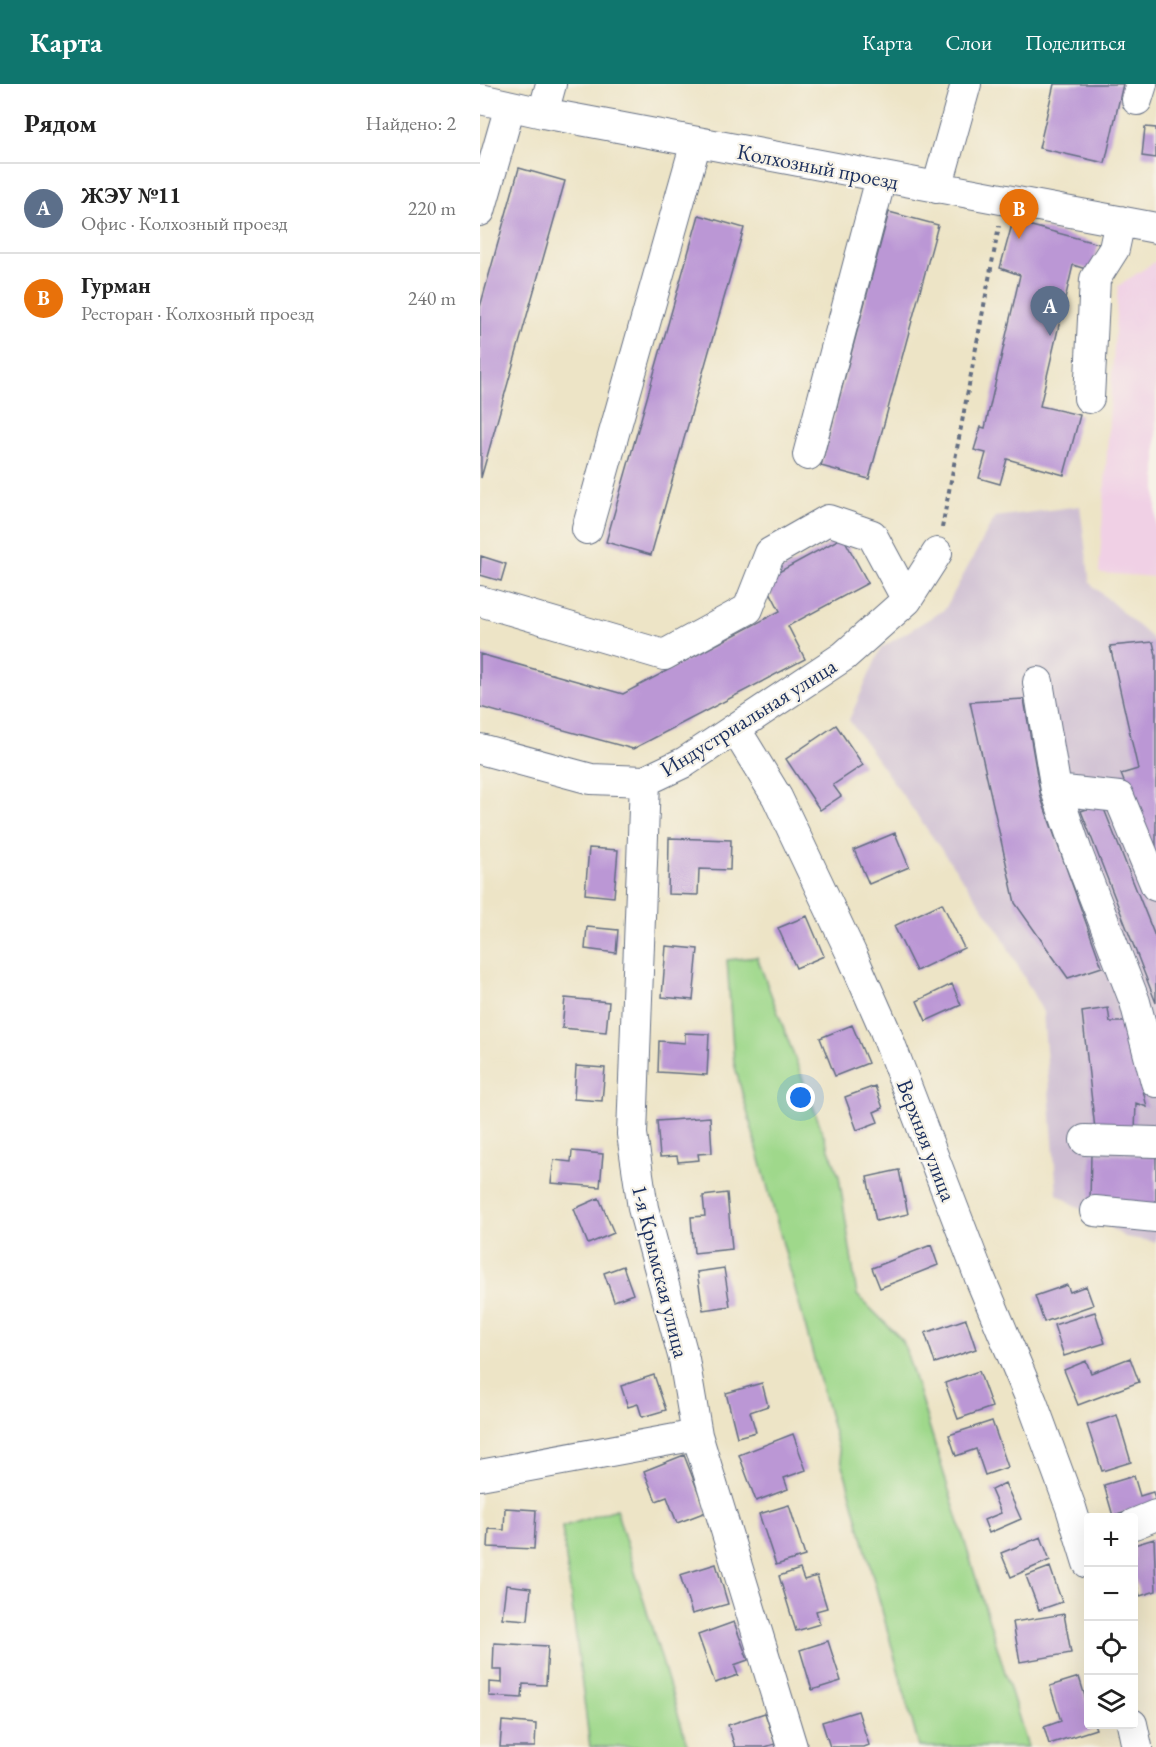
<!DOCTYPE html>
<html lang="ru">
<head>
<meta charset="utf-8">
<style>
  :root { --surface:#fff; --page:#f2f2f2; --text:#222; --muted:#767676; --line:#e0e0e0; --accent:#0f766e }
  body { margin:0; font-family:"EB Garamond",serif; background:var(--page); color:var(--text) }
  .controls { position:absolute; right:18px; bottom:18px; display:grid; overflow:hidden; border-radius:6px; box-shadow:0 6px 24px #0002 }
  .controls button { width:54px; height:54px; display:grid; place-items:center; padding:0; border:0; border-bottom:2px solid var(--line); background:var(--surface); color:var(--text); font:30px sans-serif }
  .you { position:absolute; left:321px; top:1014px; width:21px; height:21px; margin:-15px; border:4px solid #fff; border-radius:50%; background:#1a73e8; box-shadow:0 0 0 9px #1a73e833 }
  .badge { display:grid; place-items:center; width:39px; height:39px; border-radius:50%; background:var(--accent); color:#fff; font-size:20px; font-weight:700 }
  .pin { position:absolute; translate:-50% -50px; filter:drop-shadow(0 2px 3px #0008) }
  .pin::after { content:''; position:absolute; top:32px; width:21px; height:18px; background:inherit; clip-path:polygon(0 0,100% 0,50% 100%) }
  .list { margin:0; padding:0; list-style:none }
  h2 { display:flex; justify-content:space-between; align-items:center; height:78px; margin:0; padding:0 24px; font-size:26px }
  h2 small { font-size:20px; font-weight:400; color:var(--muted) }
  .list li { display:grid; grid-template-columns:39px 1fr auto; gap:18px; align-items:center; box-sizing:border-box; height:90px; padding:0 24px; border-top:2px solid var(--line) }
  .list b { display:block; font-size:22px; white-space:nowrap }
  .list p { margin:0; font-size:20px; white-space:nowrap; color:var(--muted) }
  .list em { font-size:20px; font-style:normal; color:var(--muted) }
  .icon { flex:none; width:33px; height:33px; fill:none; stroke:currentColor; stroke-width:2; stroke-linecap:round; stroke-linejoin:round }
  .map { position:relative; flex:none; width:676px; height:1663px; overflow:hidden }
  header { display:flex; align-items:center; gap:36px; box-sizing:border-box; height:84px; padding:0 30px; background:var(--accent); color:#fff }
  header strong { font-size:28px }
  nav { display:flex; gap:33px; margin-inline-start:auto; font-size:21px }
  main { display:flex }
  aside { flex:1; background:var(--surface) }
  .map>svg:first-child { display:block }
</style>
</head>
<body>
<header>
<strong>Карта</strong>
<nav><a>Карта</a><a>Слои</a><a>Поделиться</a></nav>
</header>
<main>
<aside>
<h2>Рядом<small>Найдено: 2</small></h2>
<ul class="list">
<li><span class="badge" style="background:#5c6f8a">A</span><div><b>ЖЭУ №11</b><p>Офис · Колхозный проезд</p></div><em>220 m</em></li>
<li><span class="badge" style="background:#e8710a">B</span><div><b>Гурман</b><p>Ресторан · Колхозный проезд</p></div><em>240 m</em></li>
</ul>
</aside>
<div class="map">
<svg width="676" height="1663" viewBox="0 0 676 1663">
  <rect width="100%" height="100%" fill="#f7f3e8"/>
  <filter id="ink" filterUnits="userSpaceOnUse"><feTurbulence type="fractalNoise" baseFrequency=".0167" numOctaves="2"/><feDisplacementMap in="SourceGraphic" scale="12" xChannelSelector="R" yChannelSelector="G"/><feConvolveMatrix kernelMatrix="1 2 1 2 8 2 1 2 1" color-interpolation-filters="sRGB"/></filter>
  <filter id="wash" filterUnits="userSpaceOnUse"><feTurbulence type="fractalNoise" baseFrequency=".008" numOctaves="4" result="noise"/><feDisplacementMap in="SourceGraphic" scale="24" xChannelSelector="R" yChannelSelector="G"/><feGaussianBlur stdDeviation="1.35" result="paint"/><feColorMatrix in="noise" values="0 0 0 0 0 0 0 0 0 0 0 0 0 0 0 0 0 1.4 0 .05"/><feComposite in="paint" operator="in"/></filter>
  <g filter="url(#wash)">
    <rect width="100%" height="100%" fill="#ede4c6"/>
    <path fill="#f0d0e5" d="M676 177V493L619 489 638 202Z"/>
    <path fill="#cebed2" d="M600 422 610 499 676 558V1158L645 1153 577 1110 563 928 516 842 369 636 401 564 465 525 515 433Z"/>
    <path fill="#9fd88b" stroke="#5d8474" stroke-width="1.5" d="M277 873 359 1092 377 1211 423 1257 548 1663H439L254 979 247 876Z
      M136 1425 208 1663H110L82 1443Z"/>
    <g id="blocks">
      <path fill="#bb97d5" d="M574 0H643L625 79 559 64Z
        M665 43 676 44V74L662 72Z
        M39 84 85 97 1 394 0 223Z
        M409 128 458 141 389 395 341 382Z
        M219 131 264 144 171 471 126 458Z
        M533 137 619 160 612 187 593 181 560 322 600 331 584 391 527 375 520 400 499 394 506 369 494 366 501 343 505 344 540 191 520 184Z
        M363 453 388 499 308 542 325 575 153 665 0 623V570L143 610 300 527 284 496Z
        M1 472 26 480 21 497 0 491Z
        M673 558 676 571V779L641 690 658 685 630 562Z
        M544 615 561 714 622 883 588 894 535 819 490 618Z
        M356 641 383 681 353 701 361 712 340 726 306 675Z
        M622 720 676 855V919L601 727Z
        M415 749 429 783 389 800 374 766Z
        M189 754 251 756 250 786 219 785 218 811 188 810Z
        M109 764 138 766 134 813 105 810Z
        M462 819 484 864 436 887 414 842Z
        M327 832 344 872 316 884 298 844Z
        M107 843 138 846 136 869 105 865Z
        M186 862 218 865 213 916 182 913Z
        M472 900 481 921 446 937 437 917Z
        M85 914 129 918 126 948 82 944Z
        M628 924 630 938H647L667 1023 656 1019 655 1048 615 1045 602 928Z
        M372 941 388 979 355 992 340 954Z
        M205 949 229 950 227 991 178 988 179 957 205 959Z
        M96 982 125 984 122 1017 94 1015Z
        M395 1002 403 1024 394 1028 398 1038 377 1046 365 1013Z
        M230 1033 232 1069 218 1070 219 1076 198 1078 197 1072 180 1073 177 1037Z
        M92 1067 123 1070 120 1103 71 1099 74 1076 91 1078Z
        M611 1070 676 1073V1122L610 1116Z
        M419 1086 428 1130 396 1137 387 1093Z
        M247 1109 252 1165 214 1169 211 1133 225 1132 223 1112Z
        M119 1114 134 1149 108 1160 94 1125Z
        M451 1161 458 1181 400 1204 392 1184Z
        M143 1182 153 1210 134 1217 124 1189Z
        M244 1184 250 1222 223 1226 217 1188Z
        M587 1201 590 1208 606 1202 613 1221 564 1238 555 1212Z
        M615 1228 625 1259 584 1272 574 1241Z
        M486 1235 496 1265 455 1279 445 1249Z
        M650 1274 659 1298 598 1321 584 1286 606 1277 611 1289Z
        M499 1287 512 1323 478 1335 465 1299Z
        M174 1291 186 1326 162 1333 158 1320 148 1323 141 1302Z
        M282 1299 288 1322 270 1328 276 1348 257 1353 246 1309Z
        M637 1331 651 1378 622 1387 607 1341Z
        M512 1337 528 1383 505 1391 496 1365 476 1372 469 1351Z
        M313 1350 326 1386 304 1394 308 1405 276 1417 259 1371Z
        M204 1371 226 1428 197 1439 187 1413 176 1417 164 1387Z
        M654 1392 660 1412 673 1408 676 1419 633 1432 624 1401Z
        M525 1399 541 1435 509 1449 504 1436 521 1429 511 1406Z
        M309 1421 325 1472 296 1481 279 1430Z
        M25 1424 56 1426 54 1465 8 1463 9 1445 24 1446Z
        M561 1453 570 1476 531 1493 521 1469Z
        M674 1455 676 1507 660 1512 654 1492V1461Z
        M236 1480 248 1520 212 1530 200 1491Z
        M570 1483 582 1518 559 1526 546 1492Z
        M320 1485 324 1496 337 1492 347 1524 336 1527 340 1540 316 1547 299 1492Z
        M26 1501 51 1504 48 1536 22 1534Z
        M584 1530 591 1569 540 1578 533 1538Z
        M254 1538 268 1576 254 1581 258 1591 235 1599 218 1551Z
        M348 1557 361 1597 332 1606 320 1566Z
        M14 1559 68 1562 66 1601 43 1600 42 1614 9 1612V1598L22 1599V1586H13Z
        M599 1593 608 1622V1640H614L616 1645 569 1660 564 1643 581 1637 570 1602Z
        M378 1627 389 1661 384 1663H350L342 1638Z
        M285 1629 295 1660 285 1663H255L248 1641Z
        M22 1637 56 1640 55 1663H20Z"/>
    </g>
  </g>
  <g filter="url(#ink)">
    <use href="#blocks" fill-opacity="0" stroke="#646e82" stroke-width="1.5"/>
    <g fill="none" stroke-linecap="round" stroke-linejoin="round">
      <defs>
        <path id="minor" d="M0 15 63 29 676 144
          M657 16 662 0
          M63 29 71 0
          M457 104 486 0
          M0 127 30 22
          M609 314 615 195 634 165 640 137
          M328 371 401 94
          M107 445 216 58
          M0 517 184 571 268 525 290 469 348 436 392 451 427 516
          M558 598 576 706 639 713 676 802
          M256 646 297 713 371 869 404 944 500 1194 552 1318 591 1424 608 1479
          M0 665 111 695 165 697 205 678 364 572 427 516 457 469
          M165 697 152 1050 163 1124 204 1275 217 1351 312 1663
          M576 706 598 771 655 918 676 998
          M605 1056 676 1058
          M615 1127 676 1133
          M0 1391 217 1351
          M654 1440 676 1431
          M652 1640 657 1663"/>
      </defs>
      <use href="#minor" stroke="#646e82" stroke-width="32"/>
      <path stroke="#646e82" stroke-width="4" stroke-dasharray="4.5 4.5" stroke-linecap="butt" d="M462 444 519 142"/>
      <use href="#minor" stroke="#fff" stroke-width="30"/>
    </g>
  </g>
  <g text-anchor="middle" stroke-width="4.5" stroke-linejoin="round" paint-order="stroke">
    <g font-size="22" fill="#1b2f5e" stroke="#f7f3e8">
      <text transform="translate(338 82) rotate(11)" y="8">Колхозный проезд</text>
      <text transform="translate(268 633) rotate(-32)" y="8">Индустриальная улица</text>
      <text transform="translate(447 1056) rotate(69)" y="8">Верхняя улица</text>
      <text transform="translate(181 1187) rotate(76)" y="8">1-я Крымская улица</text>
    </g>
  </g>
</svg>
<div class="controls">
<button>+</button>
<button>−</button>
<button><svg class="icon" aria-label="locate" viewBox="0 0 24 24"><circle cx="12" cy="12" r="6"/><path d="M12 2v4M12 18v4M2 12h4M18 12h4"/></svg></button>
<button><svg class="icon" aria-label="layers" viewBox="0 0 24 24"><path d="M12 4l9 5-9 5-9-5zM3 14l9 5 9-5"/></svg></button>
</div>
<div class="you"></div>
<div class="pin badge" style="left:570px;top:252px;background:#5c6f8a">A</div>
<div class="pin badge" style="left:539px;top:155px;background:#e8710a">B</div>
</div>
</main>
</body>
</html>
